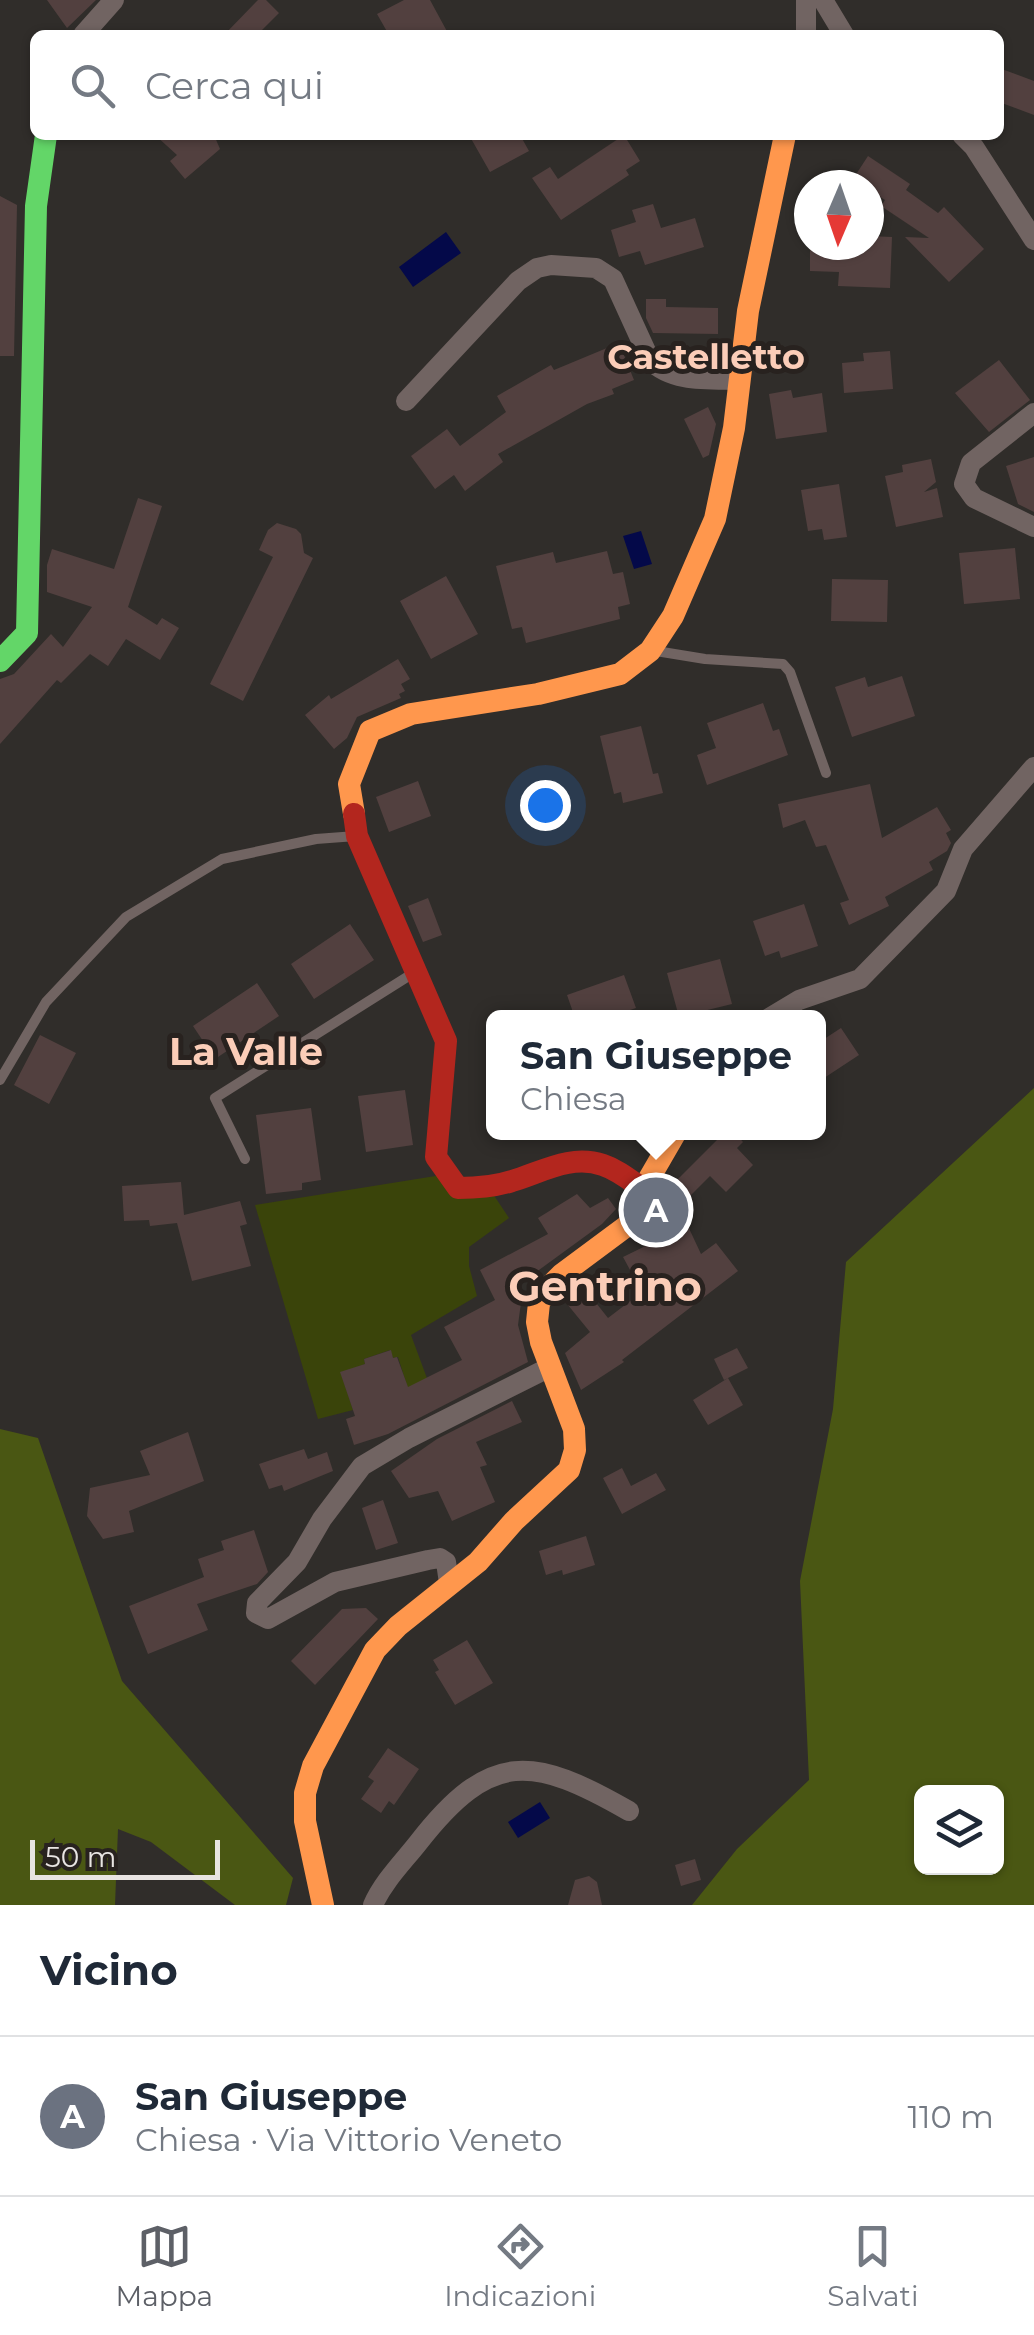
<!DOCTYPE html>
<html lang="it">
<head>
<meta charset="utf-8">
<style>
  :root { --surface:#fff; --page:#f6f6f7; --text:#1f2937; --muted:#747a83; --line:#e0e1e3; --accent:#5d6067 }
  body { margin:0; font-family:Montserrat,sans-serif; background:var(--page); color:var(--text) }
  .controls { position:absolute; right:30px; bottom:30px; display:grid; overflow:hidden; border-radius:15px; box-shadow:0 2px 8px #0004 }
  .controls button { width:90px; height:90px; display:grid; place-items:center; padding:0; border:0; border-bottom:2px solid var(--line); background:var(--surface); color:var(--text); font:50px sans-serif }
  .compass { position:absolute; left:794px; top:170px; width:90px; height:90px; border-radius:50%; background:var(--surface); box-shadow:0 2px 8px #0004; rotate:182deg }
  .scale { position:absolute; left:30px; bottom:25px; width:190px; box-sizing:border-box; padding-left:10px; border:5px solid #e8e4e2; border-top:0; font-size:28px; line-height:35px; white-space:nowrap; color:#e8e4e2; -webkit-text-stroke:8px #28221f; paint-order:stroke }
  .you { position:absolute; left:545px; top:805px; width:35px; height:35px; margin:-25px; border:8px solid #fff; border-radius:50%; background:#1a73e8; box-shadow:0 0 0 15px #1a73e833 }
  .badge { display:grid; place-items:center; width:65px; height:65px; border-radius:50%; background:var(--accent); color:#fff; font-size:32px; font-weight:700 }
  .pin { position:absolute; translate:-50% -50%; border:5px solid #fff; box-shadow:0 2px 10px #0006 }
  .popup { position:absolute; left:486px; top:1010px; width:340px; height:130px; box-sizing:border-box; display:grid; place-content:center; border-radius:15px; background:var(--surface); filter:drop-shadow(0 2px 8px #0005); font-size:32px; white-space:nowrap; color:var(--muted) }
  .popup b { font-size:38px; color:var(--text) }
  .popup::after { content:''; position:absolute; left:50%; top:100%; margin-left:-20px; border:20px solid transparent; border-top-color:var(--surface) }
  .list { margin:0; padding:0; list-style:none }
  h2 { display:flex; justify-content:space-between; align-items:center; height:130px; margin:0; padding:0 40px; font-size:42px }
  h2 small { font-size:32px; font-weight:400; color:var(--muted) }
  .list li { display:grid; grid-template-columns:65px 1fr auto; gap:30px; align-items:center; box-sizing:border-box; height:160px; padding:0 40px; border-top:2px solid var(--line) }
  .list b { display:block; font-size:38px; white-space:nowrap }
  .list p { margin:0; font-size:32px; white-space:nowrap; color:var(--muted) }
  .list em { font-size:32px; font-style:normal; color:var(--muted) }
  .icon { flex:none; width:55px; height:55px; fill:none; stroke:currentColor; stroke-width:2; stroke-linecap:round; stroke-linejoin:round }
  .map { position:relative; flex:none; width:1034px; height:1905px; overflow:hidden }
  .search { position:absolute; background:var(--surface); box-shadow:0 2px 8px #0004; left:30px; right:30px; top:30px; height:110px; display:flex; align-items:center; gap:25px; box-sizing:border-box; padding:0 35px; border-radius:15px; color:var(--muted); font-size:38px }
  .sheet { height:290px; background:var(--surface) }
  nav { display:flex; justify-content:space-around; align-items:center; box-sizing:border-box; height:140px; border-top:2px solid var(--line); background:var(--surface); font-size:28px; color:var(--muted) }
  nav a { display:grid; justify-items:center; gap:5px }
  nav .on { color:var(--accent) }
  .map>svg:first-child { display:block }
</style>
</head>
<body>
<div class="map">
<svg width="1034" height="1905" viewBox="0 0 1034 1905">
  <rect width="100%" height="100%" fill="#302d2a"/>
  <path fill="#3a440a" d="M448 1174 489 1188 509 1218 469 1247V1266L477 1296 411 1335 428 1381 408 1389 398 1357 393 1358 390 1350 364 1359 365 1364 341 1373 353 1410 318 1419 255 1205Z"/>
  <path fill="#4a5713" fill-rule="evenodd" d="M1034 1088V1905H692L737 1849 809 1780 800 1581 833 1409 846 1262ZM922 1792H996V1868H922Z
    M0 1429 38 1438 122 1681 293 1878 286 1905H235L151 1842 118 1829 115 1905H0Z"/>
  <path fill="#040949" d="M446 232 461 253 413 287 399 267Z
    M641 531 652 564 634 569 623 536Z
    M540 1802 550 1818 518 1838 508 1822Z"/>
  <path fill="#52403f" d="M47 0H96L67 28Z
    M258 0H266L279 13 257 35H224Z
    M404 0H430L449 35H389L377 14Z
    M999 68 1034 81V115L999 102Z
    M155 135H214L220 149 185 179 170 161 177 155Z
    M469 135H520L529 151 490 172Z
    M624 135 640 161 626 170 629 175 561 220 532 178 550 167 558 179Z
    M868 156 910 184 906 190 938 213 944 207 984 249 949 282 905 237 929 238 881 206 885 200 869 190V185L853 179Z
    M0 196 17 205 14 356H0Z
    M653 204 661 228 695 218 704 247 645 265 640 251 619 257 611 230 636 222 632 210Z
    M869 236 892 237 890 288 838 286 839 272 810 271V245H869Z
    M646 299H666V307L718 308V334L653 333 646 318Z
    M619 343 634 380 612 389 614 394 587 404 498 454 503 462 465 491 454 475 435 489 411 456 447 429 460 446 506 412 497 396 551 365 554 370Z
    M890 351 893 389 844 393 842 363 864 361 863 353Z
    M999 360 1030 400 989 432 955 393Z
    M791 390 793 398 822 393 827 432 776 439 769 394Z
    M708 407 716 424 709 455 703 458 684 419Z
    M1034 457V512L1018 504 1006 466Z
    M931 459 936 482 924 492 937 488 943 517 896 527 885 476 903 472 902 465Z
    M839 484 847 537 824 540 822 529 808 531 801 490Z
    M138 498 162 506 128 607 157 625 162 618 179 628 160 660 126 639 108 666 90 654 61 683 57 680 0 744V679L14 674 51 634 63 647 92 607 47 592V565L52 549 114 569Z
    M277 523 296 529 301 534 304 553 313 558 243 701 210 684 273 557 259 550 268 530Z
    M1015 548 1020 599 964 604 959 553Z
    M607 551 613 574 623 572 630 604 618 607 620 619 526 643 522 627 512 629 496 566 553 552 556 563Z
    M446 576 478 634 431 659 400 601Z
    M832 579 888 580 887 622 831 621Z
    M398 659 410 679 401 684 405 691 399 694 401 698 357 717 347 738 334 749 305 715 329 695 331 699Z
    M902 676 915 716 852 737 835 687 865 677 868 687Z
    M763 703 773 731 779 729 788 755 707 785 697 755 716 748 707 723Z
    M641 726 653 774 658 773 663 793 623 803 621 792 614 794 600 736Z
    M418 781 431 816 389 832 376 797Z
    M870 784 882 838 937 807 951 830 946 833 951 843 947 851 929 862 933 870 885 897 889 906 849 925 840 903 849 900 826 845 816 847 805 820 783 828 778 804Z
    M428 898 442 935 423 942 408 906Z
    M804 904 818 946 781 958 779 951 765 956 753 921Z
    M350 924 374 960 314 999 291 964Z
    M720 959 732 1004 679 1017 667 973Z
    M624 975 636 1008 627 1011 629 1018H575L567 995Z
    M257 983 279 1016 215 1059 193 1026Z
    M841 1028 859 1055 818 1082V1043Z
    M40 1035 76 1053 49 1104 14 1085Z
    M405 1090 413 1145 366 1152 358 1096Z
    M311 1108 321 1180 302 1183V1190L266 1194 256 1115Z
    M725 1132H734L743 1142 737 1148 753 1165 726 1192 710 1176 679 1207 701 1254 716 1243 738 1271 622 1360 624 1362 581 1390 565 1353 590 1332 563 1299 581 1284 608 1318 642 1292 623 1257 668 1235 654 1218 660 1197Z
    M181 1182 184 1215 240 1201 247 1224 240 1226 251 1266 192 1281 177 1223 150 1226 149 1220 124 1221 122 1186Z
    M577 1194 590 1208 608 1198 616 1209 602 1224 517 1286 522 1295 518 1325 528 1362 388 1434 354 1445 346 1419 355 1416 340 1372 365 1364 364 1359 391 1350 393 1358 397 1357 408 1387 462 1360 444 1327 495 1300 480 1270 548 1234 538 1218Z
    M737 1348 748 1368 724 1380 714 1359Z
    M728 1378 743 1405 708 1425 693 1400Z
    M512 1401 522 1422 476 1442 487 1465 480 1467 495 1502 452 1521 438 1491 409 1498 391 1471 437 1439Z
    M188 1432 204 1481 129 1511 134 1532 103 1539 87 1516 90 1488 150 1475 140 1451Z
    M304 1449 308 1459 327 1452 333 1471 284 1491 282 1485 269 1489 259 1464Z
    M622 1468 631 1486 656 1473 666 1490 622 1514 603 1478Z
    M383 1500 398 1543 376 1550 362 1508Z
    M254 1530 268 1572 257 1584 197 1604 208 1630 148 1654 129 1606 204 1577 198 1559 224 1550 221 1541Z
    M586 1536 595 1565 563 1575 562 1570 546 1575 539 1551Z
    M366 1608 378 1619 315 1685 291 1661 342 1609Z
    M467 1640 493 1683 455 1705 435 1672 439 1670 433 1660Z
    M388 1748 419 1769 394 1805 389 1801 381 1813 361 1799 374 1781 368 1777Z
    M695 1859 701 1880 681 1886 675 1865Z
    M589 1876 597 1882 602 1905H568L575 1880Z"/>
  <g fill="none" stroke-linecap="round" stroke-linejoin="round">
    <path stroke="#716462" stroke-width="10" d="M656 651 705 659 783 664 790 672 826 773
      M0 1080 46 1002 126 917 222 859 316 839 356 836
      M245 1159 215 1098 415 972"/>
    <path stroke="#716462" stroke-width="20" d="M823 0 844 35
      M83 35 114 0
      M806 35V0
      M962 135 974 147 1034 240
      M406 401 518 281 537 268 551 265 596 268 613 279 650 360C672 383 710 379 740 380
      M1034 413 971 463 964 484 974 498 1034 527
      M769 1018 799 1000 860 979 946 891 963 849 1034 767
      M449 1583 446 1562 440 1558 428 1560 335 1582 268 1619 256 1613 257 1603 297 1562 322 1519 362 1466 409 1438 550 1367
      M373 1905C383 1882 403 1862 418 1843 491 1749 533 1756 629 1811"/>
    <path stroke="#63d668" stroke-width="22" d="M0 661 27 633 36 206 46 135"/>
    <path stroke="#ff974d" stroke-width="22" d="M354 814 349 784 370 731 411 714 538 694 620 674 650 651 673 616 715 519 734 428 748 311 785 135
      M323 1905 305 1821V1793L313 1766 375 1650 398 1626 478 1562 514 1521 569 1470 575 1450 574 1429 541 1342 537 1322 539 1303 548 1288 562 1274 628 1225 639 1208 643 1189 676 1132"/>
    <path stroke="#b3261e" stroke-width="22" d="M354 814 357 836 446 1041 436 1157 458 1188C477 1188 494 1187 512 1181 542 1172 571 1154 603 1165 618 1170 630 1180 643 1189"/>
  </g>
  <g text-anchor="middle" stroke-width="10" stroke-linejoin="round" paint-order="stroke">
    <g font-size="35" font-weight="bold" fill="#fbcdb8" stroke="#28221f">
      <text x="706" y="369">Castelletto</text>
    </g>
    <g font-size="38" font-weight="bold" fill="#fbcdb8" stroke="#28221f">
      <text x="246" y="1065">La Valle</text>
    </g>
    <g font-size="42" font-weight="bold" fill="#fbcdb8" stroke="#28221f">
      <text x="605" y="1301">Gentrino</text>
    </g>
  </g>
</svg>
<div class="controls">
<button><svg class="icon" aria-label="layers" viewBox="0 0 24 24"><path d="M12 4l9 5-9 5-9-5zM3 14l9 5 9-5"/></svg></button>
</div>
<svg class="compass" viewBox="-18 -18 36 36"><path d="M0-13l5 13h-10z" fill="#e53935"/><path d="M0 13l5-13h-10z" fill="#747a83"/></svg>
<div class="scale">50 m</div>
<div class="you"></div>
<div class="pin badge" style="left:656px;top:1210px;background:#6b7280">A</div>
<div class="popup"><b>San Giuseppe</b>Chiesa</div>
<div class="search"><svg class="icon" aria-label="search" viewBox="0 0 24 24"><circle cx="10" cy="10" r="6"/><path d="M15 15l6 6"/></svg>Cerca qui</div>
</div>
<section class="sheet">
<h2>Vicino<small></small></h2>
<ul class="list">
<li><span class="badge" style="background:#6b7280">A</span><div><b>San Giuseppe</b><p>Chiesa · Via Vittorio Veneto</p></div><em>110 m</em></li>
</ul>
</section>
<nav>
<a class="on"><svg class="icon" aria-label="map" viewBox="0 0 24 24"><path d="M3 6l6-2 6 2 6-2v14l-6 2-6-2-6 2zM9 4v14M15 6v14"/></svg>Mappa</a>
<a><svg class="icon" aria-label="directions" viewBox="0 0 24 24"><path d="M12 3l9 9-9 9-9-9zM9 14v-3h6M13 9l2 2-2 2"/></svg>Indicazioni</a>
<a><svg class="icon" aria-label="saved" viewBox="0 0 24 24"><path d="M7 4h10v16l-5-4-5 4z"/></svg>Salvati</a>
</nav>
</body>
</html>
